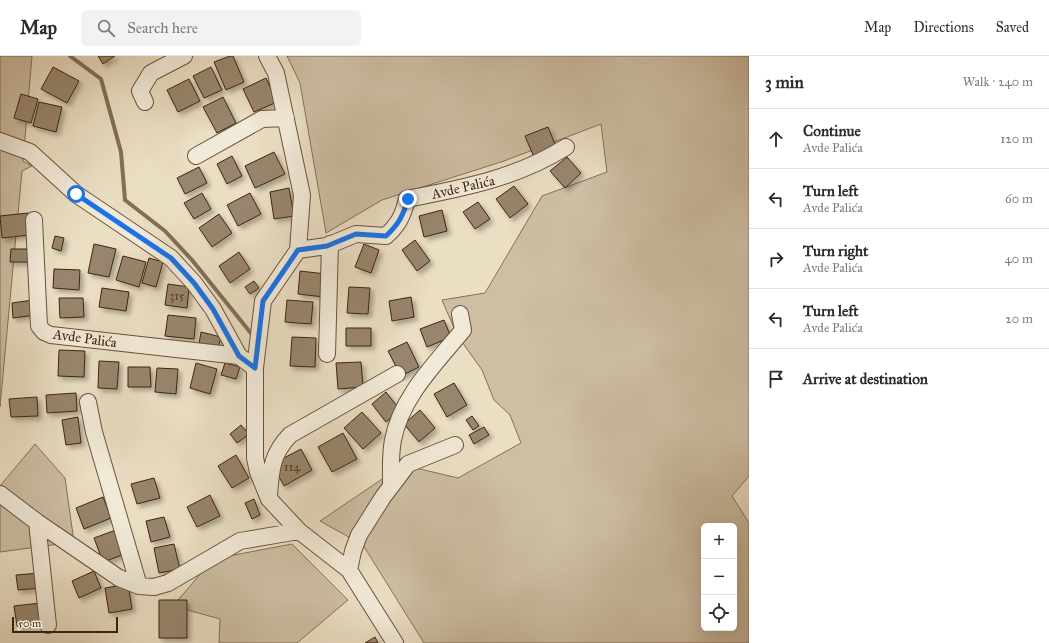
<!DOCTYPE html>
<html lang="en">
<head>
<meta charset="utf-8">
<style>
  :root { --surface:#fff; --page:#f2f2f3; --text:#2b2b33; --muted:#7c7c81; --line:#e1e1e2 }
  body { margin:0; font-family:"IM FELL Great Primer",serif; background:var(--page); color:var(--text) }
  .controls { position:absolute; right:12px; bottom:12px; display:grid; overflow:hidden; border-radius:6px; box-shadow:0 4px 16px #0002 }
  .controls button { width:36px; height:36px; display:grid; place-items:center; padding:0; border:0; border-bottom:1px solid var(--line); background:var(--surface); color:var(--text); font:20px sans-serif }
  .scale { position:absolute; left:12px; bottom:10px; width:106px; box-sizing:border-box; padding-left:4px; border:2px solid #3f240f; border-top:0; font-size:11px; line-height:14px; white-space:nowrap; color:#3f240f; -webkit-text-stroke:3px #f1ead8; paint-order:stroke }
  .stop { position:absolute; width:12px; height:12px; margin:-9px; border:3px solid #1a73e8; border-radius:50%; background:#fff }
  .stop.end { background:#1a73e8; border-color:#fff; box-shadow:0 1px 4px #0008 }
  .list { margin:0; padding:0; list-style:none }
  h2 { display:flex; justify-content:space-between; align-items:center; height:52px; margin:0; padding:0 16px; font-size:17px }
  h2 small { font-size:13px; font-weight:400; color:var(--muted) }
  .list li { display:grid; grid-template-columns:26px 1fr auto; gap:12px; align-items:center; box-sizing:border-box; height:60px; padding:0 16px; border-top:1px solid var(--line) }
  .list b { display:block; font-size:15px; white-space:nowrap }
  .list p { margin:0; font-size:13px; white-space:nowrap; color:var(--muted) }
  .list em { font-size:13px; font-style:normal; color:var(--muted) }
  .icon { flex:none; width:22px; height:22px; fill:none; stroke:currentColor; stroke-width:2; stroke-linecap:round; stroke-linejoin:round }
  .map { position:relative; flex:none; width:749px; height:587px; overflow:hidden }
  header { display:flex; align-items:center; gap:24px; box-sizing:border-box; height:56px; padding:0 20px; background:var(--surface); border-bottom:1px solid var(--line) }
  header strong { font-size:19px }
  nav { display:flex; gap:22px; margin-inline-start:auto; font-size:14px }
  .search { width:280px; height:36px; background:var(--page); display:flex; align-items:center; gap:10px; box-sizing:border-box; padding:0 14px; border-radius:6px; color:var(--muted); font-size:15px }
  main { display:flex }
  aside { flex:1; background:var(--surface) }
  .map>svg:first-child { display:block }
</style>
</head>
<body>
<header>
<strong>Map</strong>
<div class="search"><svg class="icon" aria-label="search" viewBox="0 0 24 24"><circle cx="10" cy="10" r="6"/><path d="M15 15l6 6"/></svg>Search here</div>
<nav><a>Map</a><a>Directions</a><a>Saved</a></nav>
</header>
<main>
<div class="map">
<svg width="749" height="587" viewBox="0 0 749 587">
  <defs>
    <filter id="shadow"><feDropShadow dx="3.5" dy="3.5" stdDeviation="2" flood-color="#0004"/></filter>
  </defs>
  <rect width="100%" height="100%" fill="#eadec3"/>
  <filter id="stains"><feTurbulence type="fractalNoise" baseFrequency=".005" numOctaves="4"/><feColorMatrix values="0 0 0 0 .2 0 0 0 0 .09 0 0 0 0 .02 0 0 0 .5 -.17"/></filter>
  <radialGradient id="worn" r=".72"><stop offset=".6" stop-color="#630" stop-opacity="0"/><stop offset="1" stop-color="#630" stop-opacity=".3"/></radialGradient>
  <path fill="#cdbea4" stroke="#86715a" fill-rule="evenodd" d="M0 0H32L23 105 32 110 22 115 0 351Z
    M287 0H749V420L732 440 749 467V587H424L363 489 320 465 403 409 458 422 521 387 510 359 494 344 482 314 457 279 442 244 485 237 542 140 607 116 601 68 504 105 382 144 326 177 300 27ZM704 470H734V572H704Z
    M35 388 65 422 74 486 0 496V430Z
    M292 488 348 544 297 587H219L220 563 173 550 213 503Z"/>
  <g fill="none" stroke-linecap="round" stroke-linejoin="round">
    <path stroke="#836e56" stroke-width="4" d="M70 0 101 23 121 96 125 144 165 175 192 204 254 281"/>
  </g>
  <path fill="#98856d" stroke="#3f240f" filter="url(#shadow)" d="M98 0H115L103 8Z
    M230 0H233L244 26 226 34 214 6Z
    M53 11 79 25 67 47 41 33Z
    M211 11 222 34 204 42 193 20Z
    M266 22 277 46 254 56 243 33Z
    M189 23 200 45 178 56 167 34Z
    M21 38 38 43 31 67 14 62Z
    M223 41 236 67 217 77 203 51Z
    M39 46 62 51 56 76 33 70Z
    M548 71 556 91 534 101 525 80Z
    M274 96 285 118 255 132 245 110Z
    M232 100 242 120 227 128 217 108Z
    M567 101 581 117 565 132 550 115Z
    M199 111 207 127 185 138 177 122Z
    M514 130 528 148 510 162 496 143Z
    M289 132 294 160 274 163 270 136Z
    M202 137 211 153 194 163 184 147Z
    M250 137 261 158 238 170 227 149Z
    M478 146 490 163 475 173 463 156Z
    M442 154 447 175 424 181 419 160Z
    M28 157 30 179 2 182 0 160Z
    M219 158 232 177 212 191 199 172Z
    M55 180 64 182 61 195 52 192Z
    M415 184 430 205 417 215 402 194Z
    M94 188 116 193 109 221 88 217Z
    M364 188 379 194 371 217 355 211Z
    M11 193H29V206H10Z
    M239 196 250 213 230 227 219 210Z
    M123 200 146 206 139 231 116 224Z
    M149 202 163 206 156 231 142 227Z
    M54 213 80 214 79 234 53 232Z
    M300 215 326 218 324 241 298 238Z
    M254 225 259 232 250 238 245 231Z
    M168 228 189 231 187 252 165 249Z
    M349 231 370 232 368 258 347 257Z
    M102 232 129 236 126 255 99 251Z
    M411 241 414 261 392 265 389 245Z
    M59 242H83L84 261 60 262Z
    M33 244 36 259 13 262 12 247Z
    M287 244 313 246 311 268 285 266Z
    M168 259 196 262 194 283 165 280Z
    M444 264 451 281 427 291 420 273Z
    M346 272H371V290H346Z
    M201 276 221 281 218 292 199 288Z
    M292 281 316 282 315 311 290 310Z
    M407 286 419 311 401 320 388 295Z
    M59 294 85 295 84 321 58 320Z
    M99 305 119 306 117 333 98 332Z
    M361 306 363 331 338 333 336 307Z
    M196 307 217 313 210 338 190 332Z
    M225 307 240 311 236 323 221 319Z
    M128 311H150L151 331H128Z
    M157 312 178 313 176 338 155 336Z
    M454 327 467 349 447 361 434 338Z
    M386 336 400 354 386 366 372 348Z
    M76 337 77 355 47 357 46 339Z
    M37 341 38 360 11 361 9 343Z
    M420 354 435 372 419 386 404 368Z
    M362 356 381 377 363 393 344 372Z
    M472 360 479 370 473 374 466 364Z
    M78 361 81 387 66 389 62 364Z
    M241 369 249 378 237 387 230 378Z
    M484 371 489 379 474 388 469 379Z
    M343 377 357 403 332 416 318 391Z
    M301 393 312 414 284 430 272 408Z
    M236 399 249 422 232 432 218 410Z
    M154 422 160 442 137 448 131 428Z
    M210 439 220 460 197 471 187 451Z
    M103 441 111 462 84 473 76 452Z
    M254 443 260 459 252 463 245 447Z
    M164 461 170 481 151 486 146 465Z
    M116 474 125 498 103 506 94 482Z
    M174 488 180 513 159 517 154 492Z
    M94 515 101 532 79 542 72 525Z
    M40 517 41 532 18 534 16 519Z
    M128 528 132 553 109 557 105 532Z
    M159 544H187V582H159Z
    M41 547 44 567 17 570 14 550Z
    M375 581 378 587H365Z"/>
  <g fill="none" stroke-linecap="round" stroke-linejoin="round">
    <defs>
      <path id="street" d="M267 0 276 17 302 139 298 194 263 245 255 312V402L258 416 269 443 299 475 349 514 395 587
        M145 46 140 35 151 17 184 0
        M0 85 30 96 76 138 171 202 194 227 213 253 239 300 255 312
        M196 100 262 63 286 62
        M34 164 39 270 44 276 51 279 239 300
        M298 194 327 190 356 178 386 180C398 169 403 160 407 143 463 132 517 122 566 91
        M327 298 330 188
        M88 346 94 376 139 530
        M391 430C391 415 390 399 393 384 401 341 436 307 463 274L460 258
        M0 438 37 466 119 522 139 530 154 531 168 527 240 485 299 475
        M269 440C271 414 271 399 290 379L397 318
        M37 466 48 569
        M349 514 353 495 359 479 383 441 408 408 455 389"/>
    </defs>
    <use href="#street" stroke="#6a523c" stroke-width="18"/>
    <use href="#street" stroke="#f1ead8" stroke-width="16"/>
  </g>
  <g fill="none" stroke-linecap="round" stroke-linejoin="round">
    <path stroke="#1a73e8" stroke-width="5" d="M76 138 171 202 194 227 213 253 239 300 255 312 263 245 298 194 327 190 356 178 386 180C398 169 403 160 408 143"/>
  </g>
  <g text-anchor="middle" stroke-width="3" stroke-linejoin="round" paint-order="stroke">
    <g font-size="12" fill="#553c26">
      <text x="177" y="244">315</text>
      <text x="292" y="415">114</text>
    </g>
    <g font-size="14" fill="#3f240f" stroke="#f1ead8">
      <text transform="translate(463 131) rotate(-13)" y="5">Avde Palića</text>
      <text transform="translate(85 282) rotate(8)" y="5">Avde Palića</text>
    </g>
  </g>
  <rect width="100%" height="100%" filter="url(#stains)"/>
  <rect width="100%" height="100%" fill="url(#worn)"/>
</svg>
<div class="controls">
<button>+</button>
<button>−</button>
<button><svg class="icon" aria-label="locate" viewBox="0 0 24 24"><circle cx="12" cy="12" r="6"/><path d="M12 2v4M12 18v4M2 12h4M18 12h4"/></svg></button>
</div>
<div class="scale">50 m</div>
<div class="stop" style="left:76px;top:138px"></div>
<div class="stop end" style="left:408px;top:143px"></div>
</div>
<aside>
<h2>3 min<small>Walk · 240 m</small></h2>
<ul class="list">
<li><svg class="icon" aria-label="ahead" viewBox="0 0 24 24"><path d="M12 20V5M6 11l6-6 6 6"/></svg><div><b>Continue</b><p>Avde Palića</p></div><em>120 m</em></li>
<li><svg class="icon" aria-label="left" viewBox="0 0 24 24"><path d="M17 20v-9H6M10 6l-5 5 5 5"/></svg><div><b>Turn left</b><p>Avde Palića</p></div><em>60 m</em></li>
<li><svg class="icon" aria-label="right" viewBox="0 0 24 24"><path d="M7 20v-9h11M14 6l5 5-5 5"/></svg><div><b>Turn right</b><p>Avde Palića</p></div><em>40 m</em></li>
<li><svg class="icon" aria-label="left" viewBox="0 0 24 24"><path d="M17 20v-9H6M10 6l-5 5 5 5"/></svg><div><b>Turn left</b><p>Avde Palića</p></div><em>20 m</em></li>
<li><svg class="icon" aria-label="arrive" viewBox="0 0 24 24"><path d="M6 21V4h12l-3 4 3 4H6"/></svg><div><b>Arrive at destination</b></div></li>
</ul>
</aside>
</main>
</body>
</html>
